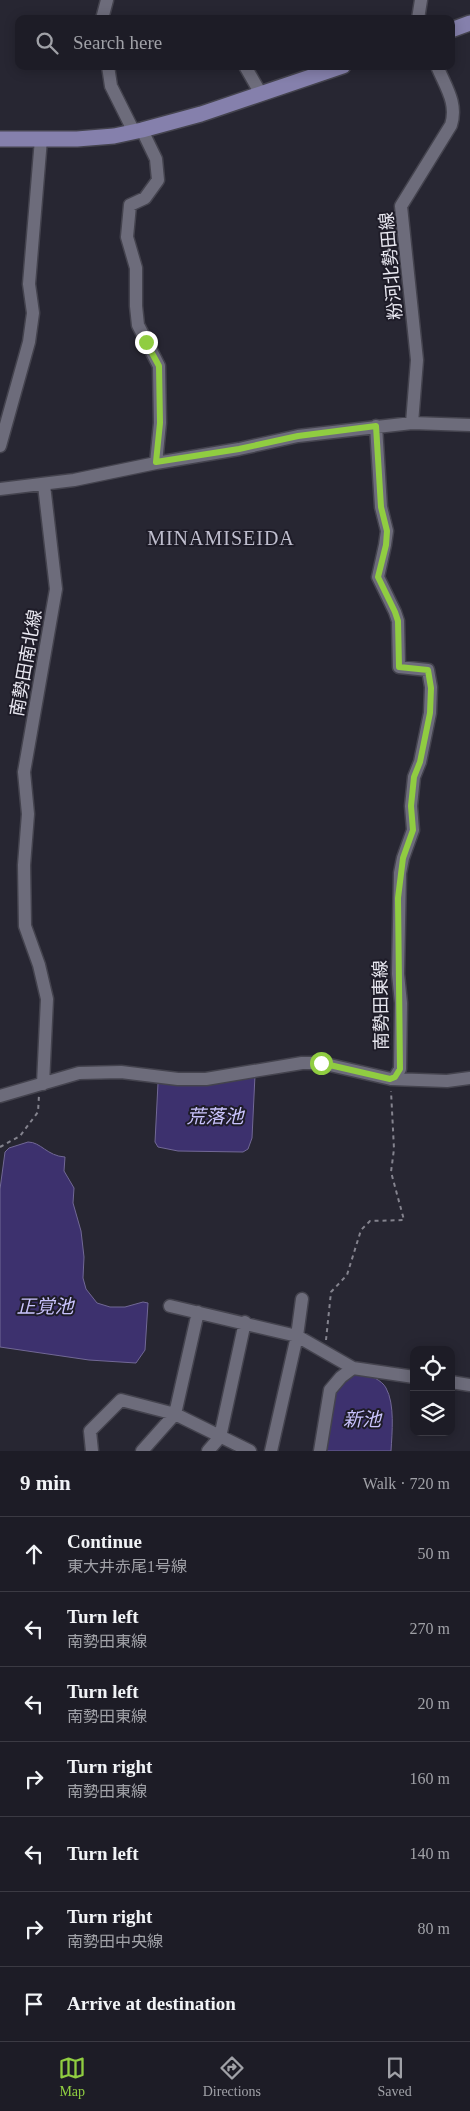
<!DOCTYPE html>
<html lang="en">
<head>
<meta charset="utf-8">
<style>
  :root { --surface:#1d1c26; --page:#2a2932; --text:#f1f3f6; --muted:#a0a1a7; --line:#3b3a43; --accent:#90cd41 }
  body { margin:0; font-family:"Times New Roman","Noto Sans JP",serif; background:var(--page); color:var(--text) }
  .controls { position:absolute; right:15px; bottom:15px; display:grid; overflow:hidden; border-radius:10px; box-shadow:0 2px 12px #0003 }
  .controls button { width:45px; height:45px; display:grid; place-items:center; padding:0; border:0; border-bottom:1px solid var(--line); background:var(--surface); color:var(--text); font:25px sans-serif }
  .stop { position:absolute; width:15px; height:15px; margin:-11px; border:4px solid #90cd41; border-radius:50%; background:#fff }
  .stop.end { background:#90cd41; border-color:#fff; box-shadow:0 1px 5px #0008 }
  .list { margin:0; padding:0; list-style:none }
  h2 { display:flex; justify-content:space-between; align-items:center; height:65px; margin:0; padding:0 20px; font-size:21px }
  h2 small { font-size:16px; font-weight:400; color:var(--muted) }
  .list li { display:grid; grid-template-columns:32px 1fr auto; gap:15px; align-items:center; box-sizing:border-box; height:75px; padding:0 20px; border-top:1px solid var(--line) }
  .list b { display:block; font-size:19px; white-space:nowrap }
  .list p { margin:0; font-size:16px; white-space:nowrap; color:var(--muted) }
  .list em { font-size:16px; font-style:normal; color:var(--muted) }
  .icon { flex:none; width:28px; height:28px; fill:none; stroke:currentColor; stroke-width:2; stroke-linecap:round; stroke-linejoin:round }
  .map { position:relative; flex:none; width:470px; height:1451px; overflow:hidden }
  .search { position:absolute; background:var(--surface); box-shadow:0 2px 12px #0003; left:15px; right:15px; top:15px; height:55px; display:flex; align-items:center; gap:12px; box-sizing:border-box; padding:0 18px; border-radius:10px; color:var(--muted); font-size:19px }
  .sheet { height:590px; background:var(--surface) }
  nav { display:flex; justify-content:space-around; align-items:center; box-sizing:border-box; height:70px; border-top:1px solid var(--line); background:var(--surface); font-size:14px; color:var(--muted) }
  nav a { display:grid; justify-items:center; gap:2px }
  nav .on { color:var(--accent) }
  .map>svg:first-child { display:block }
</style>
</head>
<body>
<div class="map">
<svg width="470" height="1451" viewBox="0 0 470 1451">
  <rect width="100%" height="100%" fill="#272632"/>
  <path fill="#3d316e" stroke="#716895" d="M255 1075 252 1138 248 1149 243 1152 178 1151 158 1147 155 1142 158 1083 162 1080Z
    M28 1142C41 1142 47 1156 65 1157L64 1171 74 1188 73 1203 81 1231 84 1257 83 1278 86 1289 97 1303 110 1307H125L143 1302 148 1303 145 1350 136 1363 89 1360 0 1347V1189L5 1152 9 1148Z
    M363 1372C370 1376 382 1380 386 1388 395 1404 392 1433 391 1451H324L337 1388 355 1373Z"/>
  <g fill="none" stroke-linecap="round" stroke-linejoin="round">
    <defs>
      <path id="minor" d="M102 19 107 0
        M418 19 421 0
        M108 66 111 86 134 132
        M245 66 261 94
        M437 66C445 86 458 103 451 125L401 206 417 360 412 423 470 425
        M142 130 156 159 158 180 145 198 130 205 127 237 136 268V306L138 325 159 366 160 423 156 463
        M376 426 381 507 387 531 385 545 378 577 395 612 398 621 399 667 428 670 431 687 430 713 420 762 414 777 411 806 413 830 403 858 400 873 398 974 401 1003 400 1069 395 1077 391 1079
        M0 446 29 342 33 313 29 284 41 139
        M0 489 74 480 156 463 239 449 298 436 412 423
        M43 1084 47 999 39 965 25 926 24 865 28 814 24 772 56 589 44 485
        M0 1096 79 1073 121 1072 178 1079H206L302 1063H321L391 1079 447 1081 470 1078
        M170 1306 297 1336 353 1368
        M451 1382 470 1385
        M92 1451 90 1431 121 1400 175 1414 250 1451
        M142 1451 175 1414 198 1312
        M208 1451 220 1437 245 1322
        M271 1451 297 1336 302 1299
        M320 1451 330 1390 341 1377 353 1368 414 1377"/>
      <path id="major" d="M451 30 470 23
        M0 139H77L114 136 142 130 201 114 343 66"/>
    </defs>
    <use href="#minor" stroke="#44434e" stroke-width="15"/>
    <use href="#major" stroke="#44434e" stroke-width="18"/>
    <path stroke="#84838e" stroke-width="2" stroke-dasharray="4 4" stroke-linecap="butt" d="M0 1147 20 1136 38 1112 39 1095
      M326 1340 331 1292 347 1275 361 1230 370 1221 404 1220 391 1172 394 1149 391 1091"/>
    <use href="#minor" stroke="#6d6c7b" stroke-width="12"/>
    <use href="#major" stroke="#8580ac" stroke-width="15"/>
  </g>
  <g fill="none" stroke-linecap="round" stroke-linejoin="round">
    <path stroke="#90cd41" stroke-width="6" d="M146 342 159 366 160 423 156 462 239 449 298 436 376 426 381 507 387 531 386 545 378 577 395 612 398 621 399 667 428 670 431 688 430 713 420 762 414 777 411 806 413 830 403 858 398 898 400 1069 395 1077 390 1079 321 1063"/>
  </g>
  <g text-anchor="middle" stroke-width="4" stroke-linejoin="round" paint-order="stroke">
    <g font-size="18" fill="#e9e8f1" stroke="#1e1c28">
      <text transform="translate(391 266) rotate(-95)" y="6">粉河北勢田線</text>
      <text transform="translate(26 663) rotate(-80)" y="6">南勢田南北線</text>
      <text transform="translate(381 1005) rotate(-91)" y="6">南勢田東線</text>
    </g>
    <g font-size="19" font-style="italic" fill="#c9c3fc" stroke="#1e1c28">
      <text x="215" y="1123">荒落池</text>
      <text x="45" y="1313">正覚池</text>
      <text x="362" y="1426">新池</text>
    </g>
    <g font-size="20" letter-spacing="1" fill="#bfbece" stroke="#1e1c28">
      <text x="221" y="545">MINAMISEIDA</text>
    </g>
  </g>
</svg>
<div class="controls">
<button><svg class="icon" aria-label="locate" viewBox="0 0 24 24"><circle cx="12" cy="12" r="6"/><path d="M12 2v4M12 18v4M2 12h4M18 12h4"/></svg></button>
<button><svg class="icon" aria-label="layers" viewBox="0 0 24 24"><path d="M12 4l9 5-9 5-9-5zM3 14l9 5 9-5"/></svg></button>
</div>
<div class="stop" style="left:321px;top:1063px"></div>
<div class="stop end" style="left:146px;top:342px"></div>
<div class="search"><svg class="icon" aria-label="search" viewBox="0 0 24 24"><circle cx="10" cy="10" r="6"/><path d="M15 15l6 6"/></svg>Search here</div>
</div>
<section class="sheet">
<h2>9 min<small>Walk · 720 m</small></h2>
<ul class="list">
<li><svg class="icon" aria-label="ahead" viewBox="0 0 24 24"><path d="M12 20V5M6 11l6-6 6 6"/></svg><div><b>Continue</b><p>東大井赤尾1号線</p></div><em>50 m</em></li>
<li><svg class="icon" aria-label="left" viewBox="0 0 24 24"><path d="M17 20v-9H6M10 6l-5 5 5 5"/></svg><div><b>Turn left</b><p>南勢田東線</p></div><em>270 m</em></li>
<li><svg class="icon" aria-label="left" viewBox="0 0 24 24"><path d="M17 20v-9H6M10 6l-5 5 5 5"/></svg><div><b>Turn left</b><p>南勢田東線</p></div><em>20 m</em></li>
<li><svg class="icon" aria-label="right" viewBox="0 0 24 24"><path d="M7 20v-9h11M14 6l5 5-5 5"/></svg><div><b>Turn right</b><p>南勢田東線</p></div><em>160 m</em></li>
<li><svg class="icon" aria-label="left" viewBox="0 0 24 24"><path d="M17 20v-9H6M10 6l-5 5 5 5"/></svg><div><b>Turn left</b></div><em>140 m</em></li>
<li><svg class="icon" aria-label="right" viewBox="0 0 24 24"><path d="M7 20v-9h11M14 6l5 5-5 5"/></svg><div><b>Turn right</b><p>南勢田中央線</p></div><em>80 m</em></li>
<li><svg class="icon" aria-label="arrive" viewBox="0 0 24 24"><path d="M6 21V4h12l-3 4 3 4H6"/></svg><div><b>Arrive at destination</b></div></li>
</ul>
</section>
<nav>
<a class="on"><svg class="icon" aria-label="map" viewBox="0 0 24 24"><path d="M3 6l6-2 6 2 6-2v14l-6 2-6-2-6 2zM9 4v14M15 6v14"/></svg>Map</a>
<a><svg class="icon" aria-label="directions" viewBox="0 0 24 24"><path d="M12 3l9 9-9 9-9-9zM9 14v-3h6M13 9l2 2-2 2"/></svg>Directions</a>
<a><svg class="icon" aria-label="saved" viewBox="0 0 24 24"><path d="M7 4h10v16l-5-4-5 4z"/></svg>Saved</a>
</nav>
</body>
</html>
